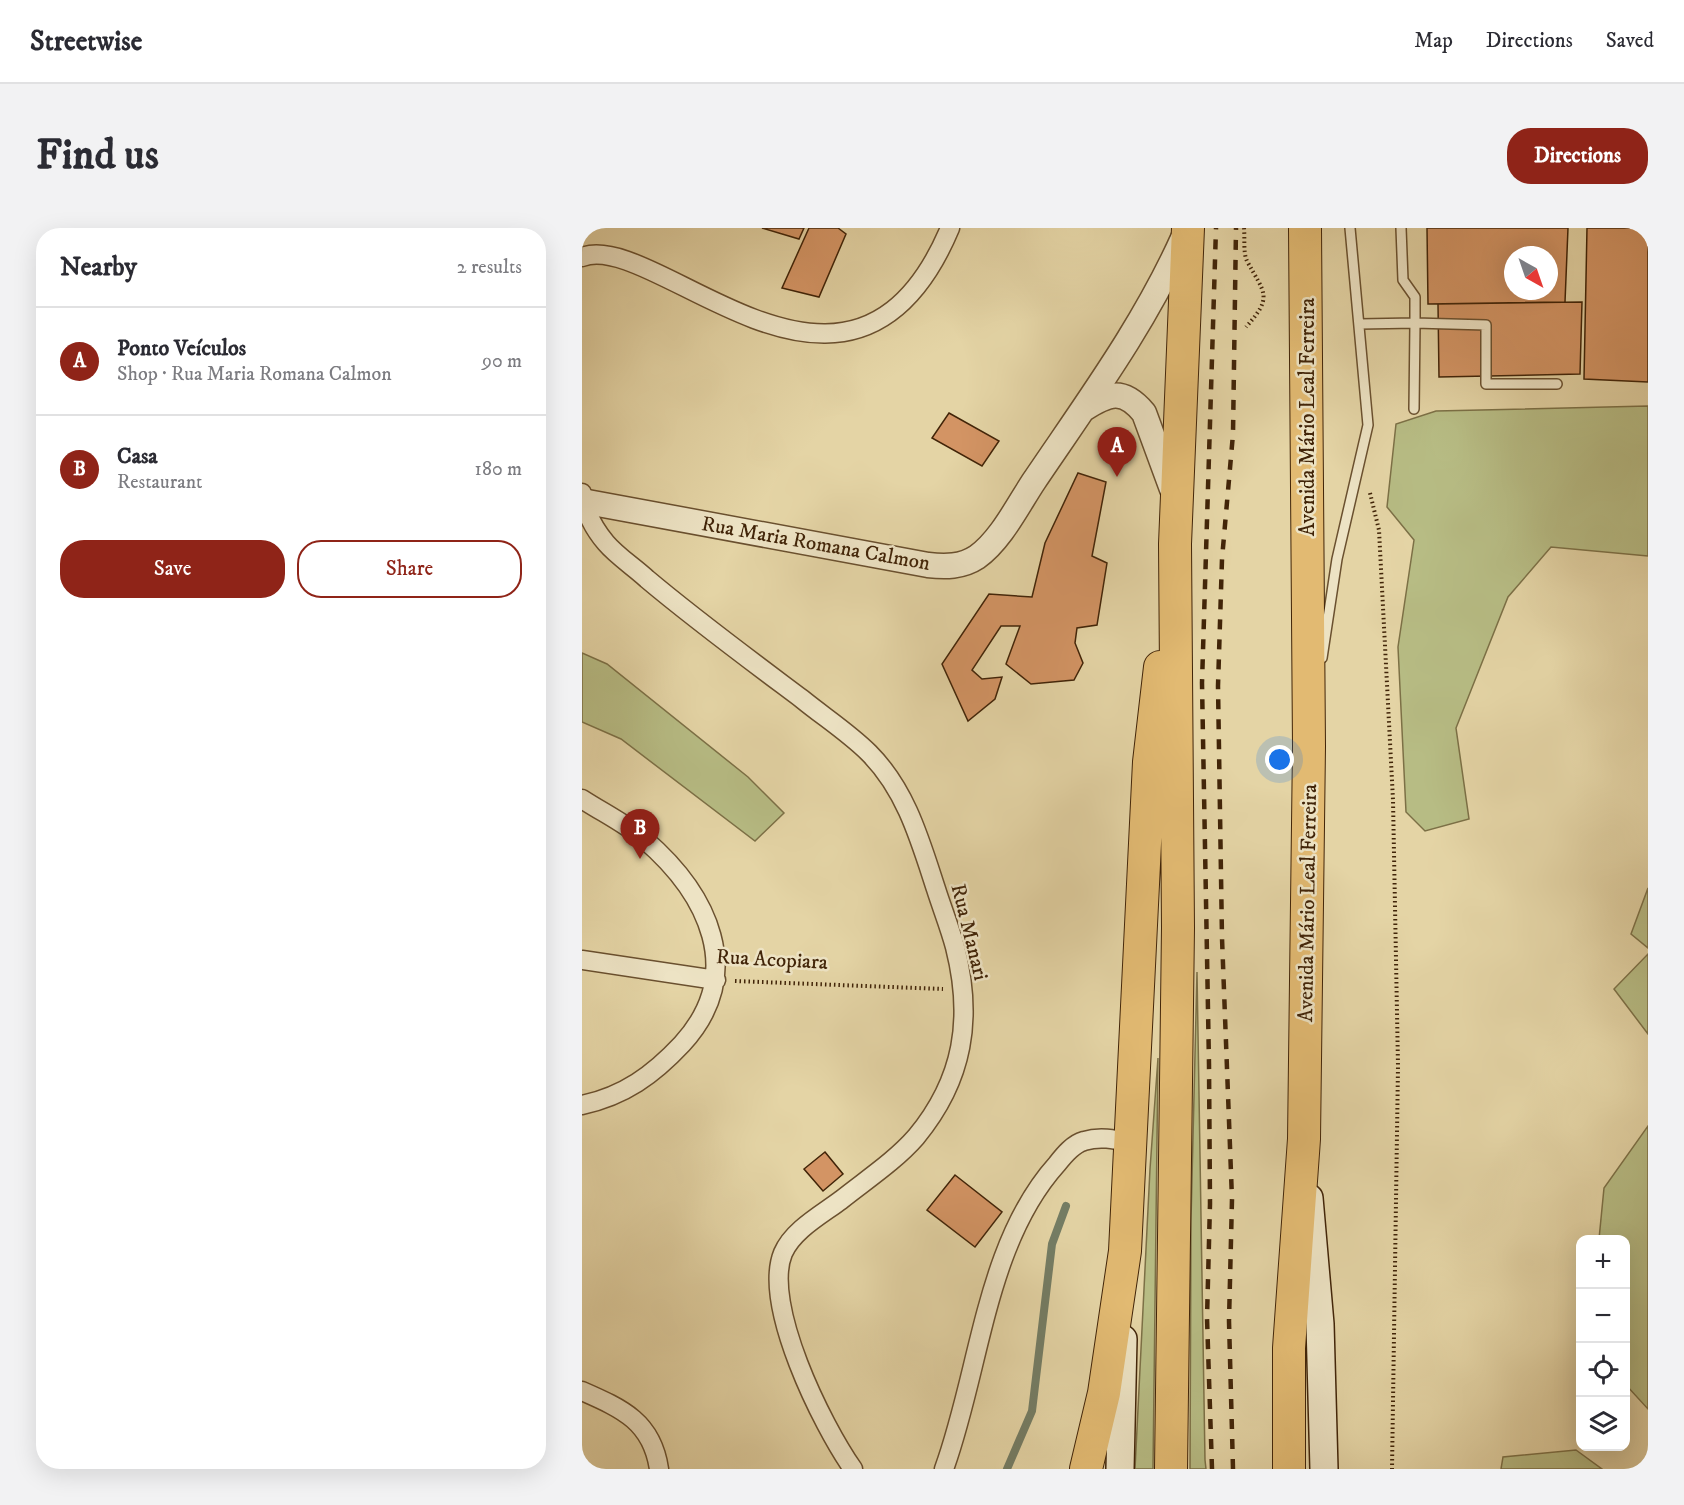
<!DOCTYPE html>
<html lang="en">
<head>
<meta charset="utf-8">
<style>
  :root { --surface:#fff; --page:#f2f2f3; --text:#2b2b33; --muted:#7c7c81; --line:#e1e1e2; --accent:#8f2418 }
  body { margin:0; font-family:"IM FELL DW Pica",serif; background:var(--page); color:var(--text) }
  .controls { position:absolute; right:18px; bottom:18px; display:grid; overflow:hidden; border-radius:12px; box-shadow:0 6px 24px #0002 }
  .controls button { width:54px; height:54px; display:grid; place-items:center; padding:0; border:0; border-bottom:2px solid var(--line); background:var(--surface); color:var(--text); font:30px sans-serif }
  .compass { position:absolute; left:922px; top:18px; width:54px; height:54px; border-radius:50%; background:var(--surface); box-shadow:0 6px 24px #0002; rotate:140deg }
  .you { position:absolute; left:698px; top:532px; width:21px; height:21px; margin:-15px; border:4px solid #fff; border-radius:50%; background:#1a73e8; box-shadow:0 0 0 9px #1a73e833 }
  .badge { display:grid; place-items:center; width:39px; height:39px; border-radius:50%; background:var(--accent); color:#fff; font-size:20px; font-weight:700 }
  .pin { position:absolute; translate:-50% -50px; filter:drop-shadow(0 2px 3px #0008) }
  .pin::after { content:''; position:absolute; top:32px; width:21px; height:18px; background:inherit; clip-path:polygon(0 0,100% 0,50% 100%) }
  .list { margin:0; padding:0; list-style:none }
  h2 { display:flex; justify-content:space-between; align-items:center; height:78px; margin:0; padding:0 24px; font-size:26px }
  h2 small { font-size:20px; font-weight:400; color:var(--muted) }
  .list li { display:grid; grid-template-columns:39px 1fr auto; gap:18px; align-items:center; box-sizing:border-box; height:108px; padding:0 24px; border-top:2px solid var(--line) }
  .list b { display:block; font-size:22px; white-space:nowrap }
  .list p { margin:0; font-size:20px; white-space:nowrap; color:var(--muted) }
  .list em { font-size:20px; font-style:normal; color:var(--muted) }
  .actions { display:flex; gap:12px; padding:18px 24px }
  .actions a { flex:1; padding:14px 0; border:2px solid var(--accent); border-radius:24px; text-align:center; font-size:21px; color:var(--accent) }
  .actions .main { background:var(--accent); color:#fff }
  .icon { flex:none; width:33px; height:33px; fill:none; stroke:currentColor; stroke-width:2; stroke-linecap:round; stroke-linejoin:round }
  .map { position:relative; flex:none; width:1066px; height:1241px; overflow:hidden; border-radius:24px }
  header { display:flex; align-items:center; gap:36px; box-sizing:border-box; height:84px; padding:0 30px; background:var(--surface); border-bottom:2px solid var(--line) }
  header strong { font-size:28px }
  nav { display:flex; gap:33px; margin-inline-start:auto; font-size:21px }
  .intro { display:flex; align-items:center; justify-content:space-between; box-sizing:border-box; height:144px; padding:0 36px }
  h1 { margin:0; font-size:42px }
  .button { padding:15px 27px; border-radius:24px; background:var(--accent); color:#fff; font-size:21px; font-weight:700 }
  main { display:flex; gap:36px; padding:0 36px }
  aside { flex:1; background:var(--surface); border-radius:24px; box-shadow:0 6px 24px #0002 }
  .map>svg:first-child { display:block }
</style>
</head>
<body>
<header>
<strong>Streetwise</strong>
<nav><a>Map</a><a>Directions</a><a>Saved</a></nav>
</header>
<div class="intro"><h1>Find us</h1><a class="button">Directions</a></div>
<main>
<aside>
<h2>Nearby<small>2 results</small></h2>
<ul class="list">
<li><span class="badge">A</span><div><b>Ponto Veículos</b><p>Shop · Rua Maria Romana Calmon</p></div><em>90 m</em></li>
<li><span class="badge">B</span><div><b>Casa</b><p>Restaurant</p></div><em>180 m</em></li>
</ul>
<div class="actions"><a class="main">Save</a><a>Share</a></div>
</aside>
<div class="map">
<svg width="1066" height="1241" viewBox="0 0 1066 1241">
  <rect width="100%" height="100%" fill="#e4d4a5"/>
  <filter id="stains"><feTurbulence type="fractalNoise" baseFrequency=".00333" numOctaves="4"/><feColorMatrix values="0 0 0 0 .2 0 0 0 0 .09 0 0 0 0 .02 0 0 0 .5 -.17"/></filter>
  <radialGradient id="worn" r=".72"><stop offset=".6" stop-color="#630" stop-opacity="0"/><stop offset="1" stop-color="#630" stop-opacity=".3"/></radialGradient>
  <path fill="#b7bc84" stroke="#7c7046" stroke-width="1.5" d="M1066 178V328L969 319 926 369 874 500 887 591 843 603 824 584 816 419 832 312 805 279 814 196 854 183Z
    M0 425 25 436 166 549 202 585 173 613 39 511 0 494Z
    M1066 660V720L1049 706Z
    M1066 726V806L1032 761Z
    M615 744 623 1232 624 1241H608L609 992Z
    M576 830 571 1241H553L568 941Z
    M1066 898V1181L1044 1157V1012L1017 1011 1022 960Z
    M994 1222 1020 1241H919L921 1229Z"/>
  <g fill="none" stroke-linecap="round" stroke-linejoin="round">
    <path stroke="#747d65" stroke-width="8" d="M425 1241 450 1183 470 1016 484 978"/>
  </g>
  <path fill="#d39464" stroke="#412408" stroke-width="1.5" fill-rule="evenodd" d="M180 0H222L217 11Z
    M227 0H256L264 6 237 69 200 60Z
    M845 0H986L983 74 846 76ZM931 27H967V63H931Z
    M1005 0H1066V154L1002 151Z
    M1000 74 998 146 857 149 856 76Z
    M367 185 417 213 400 238 350 210Z
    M496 245 524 254 510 328 525 335 515 397 495 400 493 415 501 435 492 452 449 456 424 436 438 398H419L390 442 400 451 420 449 413 471 386 493 360 436 407 366 450 369 463 315Z
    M243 924 261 946 241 963 222 941Z
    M373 947 420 984 393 1019 345 982Z"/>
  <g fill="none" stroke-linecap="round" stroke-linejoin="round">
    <defs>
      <path id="service" d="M778 96 833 95V69L821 52 819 0
        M832 181 833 95 904 97V156H975
        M740 430 755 331 786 197 768 0"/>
      <path id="minor" d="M0 29C74 0 269 235 368 0
        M0 265C3 283 12 301 24 315 35 328 52 339 65 351 115 393 168 432 220 471 242 489 267 505 287 525 324 562 338 612 354 661 360 680 368 700 373 719 391 790 382 851 334 909 313 933 284 952 259 972 239 987 211 1002 201 1025 180 1076 240 1197 271 1241
        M0 571C20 584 44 596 62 611 126 666 165 745 100 816 71 847 42 868 0 877
        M0 732 134 752
        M0 1163C41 1181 70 1194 77 1241
        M362 1241C398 1143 403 1016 475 936 482 927 491 916 502 913 518 908 532 911 547 915"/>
      <path id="tertiary" d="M502 181C527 165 541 160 562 185L590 261
        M0 273 346 337C363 339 380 339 395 329 419 312 436 277 452 253 506 173 563 96 602 8"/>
      <path id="secondary" d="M727 970 738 1096 742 1241
        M538 1241 541 1111"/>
      <path id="trunk" d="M504 1241 522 1165 543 1023 567 534 578 439
        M589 1241 596 700 593 316 606 0
        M707 1241V1120L722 911 727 518 723 0"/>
    </defs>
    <use href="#service" stroke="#6a502f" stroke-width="12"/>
    <use href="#minor" stroke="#6a502f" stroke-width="21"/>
    <use href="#tertiary" stroke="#6a502f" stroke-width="27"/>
    <use href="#secondary" stroke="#412408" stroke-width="30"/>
    <use href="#trunk" stroke="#412408" stroke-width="34"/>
    <path stroke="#412408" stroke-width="4" stroke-dasharray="1.5 3" stroke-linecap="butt" d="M662 0C663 10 661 25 665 33 682 65 692 68 664 99
      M788 265 797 302 811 572 816 838 810 1241
      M153 753 361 761"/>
    <use href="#service" stroke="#ede3c4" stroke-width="9"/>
    <use href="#minor" stroke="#ede3c4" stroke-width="18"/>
    <use href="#tertiary" stroke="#ede3c4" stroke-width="24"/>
    <use href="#secondary" stroke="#ede3c4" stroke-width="27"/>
    <use href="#trunk" stroke="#e2ba72" stroke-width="32"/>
    <path stroke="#412408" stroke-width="4.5" stroke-dasharray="10 10" stroke-linecap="butt" d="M630 1241 625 1090 628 976 627 836 620 455 634 0
      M651 1241 647 1093 650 971 640 710 636 458 640 331 651 206 654 0"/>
  </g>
  <g text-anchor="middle" stroke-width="5" stroke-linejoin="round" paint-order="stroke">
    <g font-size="21" fill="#412408" stroke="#ede3c4">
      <text transform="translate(725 189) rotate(-90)" y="7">Avenida Mário Leal Ferreira</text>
      <text transform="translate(234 315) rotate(10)" y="7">Rua Maria Romana Calmon</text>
      <text transform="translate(725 675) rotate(-89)" y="7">Avenida Mário Leal Ferreira</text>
      <text transform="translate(388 704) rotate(76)" y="7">Rua Manari</text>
      <text transform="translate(190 731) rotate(3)" y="7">Rua Acopiara</text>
    </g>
  </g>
  <rect width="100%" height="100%" filter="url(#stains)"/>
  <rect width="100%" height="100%" fill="url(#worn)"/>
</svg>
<div class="controls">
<button>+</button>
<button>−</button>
<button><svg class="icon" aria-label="locate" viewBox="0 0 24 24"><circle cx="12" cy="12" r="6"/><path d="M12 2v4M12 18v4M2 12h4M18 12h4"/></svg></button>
<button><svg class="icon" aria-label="layers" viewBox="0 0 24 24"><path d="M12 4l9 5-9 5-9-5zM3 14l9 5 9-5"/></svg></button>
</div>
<svg class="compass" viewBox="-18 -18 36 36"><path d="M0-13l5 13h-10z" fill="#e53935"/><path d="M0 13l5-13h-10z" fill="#7c7c81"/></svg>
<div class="you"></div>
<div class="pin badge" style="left:535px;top:249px">A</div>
<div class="pin badge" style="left:58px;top:631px">B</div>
</div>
</main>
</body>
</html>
